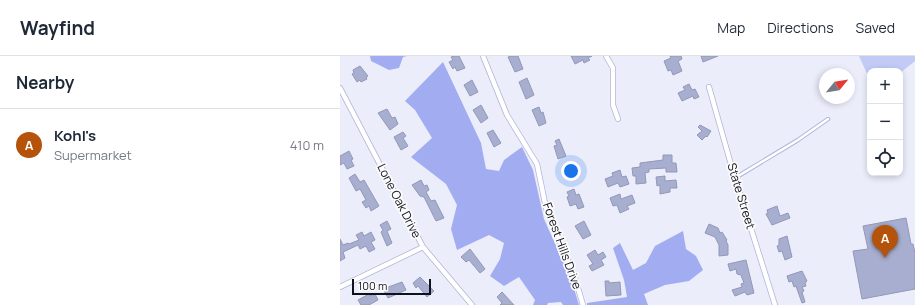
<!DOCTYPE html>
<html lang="en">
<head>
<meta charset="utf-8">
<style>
  :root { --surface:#fff; --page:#f2f2f3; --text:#1f2937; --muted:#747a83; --line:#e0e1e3; --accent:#b45309 }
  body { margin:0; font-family:Manrope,sans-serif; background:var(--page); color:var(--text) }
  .controls { position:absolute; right:12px; top:12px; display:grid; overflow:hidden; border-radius:8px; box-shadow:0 2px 6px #0003 }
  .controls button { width:36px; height:36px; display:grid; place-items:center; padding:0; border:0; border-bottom:1px solid var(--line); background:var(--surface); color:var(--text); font:20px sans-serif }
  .compass { position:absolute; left:479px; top:12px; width:36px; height:36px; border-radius:50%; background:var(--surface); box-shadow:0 2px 6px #0003; rotate:60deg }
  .scale { position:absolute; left:12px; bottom:10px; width:79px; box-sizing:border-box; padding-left:4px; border:2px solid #0f111c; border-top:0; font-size:11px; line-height:14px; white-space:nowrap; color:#0f111c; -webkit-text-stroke:3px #fbfbfb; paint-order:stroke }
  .you { position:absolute; left:231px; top:115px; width:14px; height:14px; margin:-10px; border:3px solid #fff; border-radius:50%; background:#1a73e8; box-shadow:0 0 0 6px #1a73e833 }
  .badge { display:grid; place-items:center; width:26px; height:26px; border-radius:50%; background:var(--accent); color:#fff; font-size:13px; font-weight:700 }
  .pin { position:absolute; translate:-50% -33px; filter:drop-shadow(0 1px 2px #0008) }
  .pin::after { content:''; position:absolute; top:21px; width:14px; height:12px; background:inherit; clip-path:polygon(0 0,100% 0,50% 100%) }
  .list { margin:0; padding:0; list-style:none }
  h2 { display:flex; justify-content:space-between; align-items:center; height:52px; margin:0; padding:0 16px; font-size:17px }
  h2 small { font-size:13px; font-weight:400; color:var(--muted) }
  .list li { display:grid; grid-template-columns:26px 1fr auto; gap:12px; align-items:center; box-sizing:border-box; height:72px; padding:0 16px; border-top:1px solid var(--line) }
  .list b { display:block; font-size:15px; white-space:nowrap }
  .list p { margin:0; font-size:13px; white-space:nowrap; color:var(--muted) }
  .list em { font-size:13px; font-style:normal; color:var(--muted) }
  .icon { flex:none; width:22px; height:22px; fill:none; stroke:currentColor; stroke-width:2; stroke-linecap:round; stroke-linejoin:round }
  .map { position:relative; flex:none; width:575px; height:249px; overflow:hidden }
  header { display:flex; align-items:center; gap:24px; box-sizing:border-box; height:56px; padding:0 20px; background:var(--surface); border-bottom:1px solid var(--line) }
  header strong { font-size:19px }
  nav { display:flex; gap:22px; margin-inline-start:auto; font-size:14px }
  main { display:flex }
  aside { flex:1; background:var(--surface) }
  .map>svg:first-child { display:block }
</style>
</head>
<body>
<header>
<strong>Wayfind</strong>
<nav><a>Map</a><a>Directions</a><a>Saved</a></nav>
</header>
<main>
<aside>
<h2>Nearby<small></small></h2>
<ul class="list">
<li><span class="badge">A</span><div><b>Kohl's</b><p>Supermarket</p></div><em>410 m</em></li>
</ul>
</aside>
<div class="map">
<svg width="575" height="249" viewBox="0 0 575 249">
  <rect width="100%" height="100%" fill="#ebedfb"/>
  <path fill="#c2caf6" d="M519 0H575V5L560 17V15H530V24Z"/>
  <path fill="#a2adf1" d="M30 0H67L63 1 59 12 49 14 31 5Z
    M103 6 141 87 146 113 159 115 164 104 182 91 193 114 204 163 231 223 239 249H223L221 246 208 247 207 249H193L195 244 179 221 164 230 150 220 160 203 164 187 149 179 117 194 111 173 117 149 106 128 71 101 92 82 75 54 65 45Z
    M343 175 346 193 356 200 363 214 349 225 325 229 304 238 308 249H247V247L287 241 284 224 273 192 280 187 293 214 306 207 315 190Z"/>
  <path fill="#a8aecf" stroke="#9298b7" d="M114 0H119L125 12 117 15 115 11 113 13 109 6 113 4 111 1Z
    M171 0H178L183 13 175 16 168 1Z
    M231 0H252L248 2 250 4 244 7 243 4 235 8Z
    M330 0H341L342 3 338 5 342 15 333 19 331 14 328 15 324 5 331 2Z
    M361 0H378L363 6Z
    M20 10 28 20 26 21 27 23 21 26 20 24 17 26 12 18 14 17 13 14Z
    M187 22 194 39 186 43 179 26Z
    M132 24 138 36 130 40 124 29Z
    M349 28 352 34 355 33 359 41 354 43 353 40 342 45 338 37 345 34 343 31Z
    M141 49 148 62 141 67 133 54Z
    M199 51 201 57 203 56 206 67 199 70 192 54Z
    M47 53 52 62 55 61 58 68 50 74 38 57Z
    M360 69 371 75 367 81 366 80 362 84 357 79 362 75 358 71Z
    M153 74 161 87 154 91 147 77Z
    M63 76 66 80 63 82 68 90 61 94 54 81Z
    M219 83 226 100 218 103 214 90 217 89 215 85Z
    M9 95 13 103 11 104 14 110 7 113 4 107 0 109V100Z
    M323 99H332V107H336L337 116H326V112L309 113V116L305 117 306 127 296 128V120H293L292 112 300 111V107L323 104Z
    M280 114 282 121 286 120 289 128 280 131 278 127 268 131 265 123 273 120 272 117Z
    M15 118 20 126 24 124 39 150 31 155 29 150 26 152 22 146 26 144 20 133 16 135 9 122Z
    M325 120V125L336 124 337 132H330V136L320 138V129L317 130 316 121Z
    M81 124 84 130 87 129 89 134 86 136 91 145 95 144 104 162 96 165 84 141 80 140 72 129Z
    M234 133 236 139 239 138 244 151 238 153 236 148 230 150 227 141 229 140 227 136Z
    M280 138 281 143 292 139 295 147 287 150 289 153 280 157 277 149 273 150 270 142Z
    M437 150 440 160 448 157 450 162 432 169 426 158 428 157 427 154Z
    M566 162 571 188H573L575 197V233L522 243 513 195 528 193 523 170Z
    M47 165 51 173 47 175 52 187 47 190 41 176 43 174 40 169Z
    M244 165 251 179 243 183 235 170Z
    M369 168 378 172 380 177 382 176 387 184 386 185 388 189V199L379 200V189L375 181 365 177Z
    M22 176 24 180 31 176 35 184 31 186 35 193 29 196 26 190 20 193 18 189 3 196 5 202 0 205V183L3 189 8 187 9 188 19 184 16 179Z
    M447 180 452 201 445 204 442 195 439 196 437 190 439 189V183Z
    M130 193 145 213 140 217 129 204 126 206 121 201Z
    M255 194 258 199 263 196 266 201 261 204 264 209 252 215 249 210 253 208 247 199Z
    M406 204 414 237 407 239 405 236 395 240 392 234 402 231 401 228 404 227 401 219 397 218 396 213 390 215 388 208Z
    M462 215 467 225 465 227 466 230 462 231 464 235 462 236 465 246 462 247 456 230 454 231 452 225 449 226 447 220Z
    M80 221 94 235 87 241 78 230 76 232 73 227Z
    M265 225H269V227L280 226 281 239 266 240Z
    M62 226 66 234 48 242 43 233Z
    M162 236 174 249H160L162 247 157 241Z
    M29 238 30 240 35 238 38 244 29 249H21L18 244Z"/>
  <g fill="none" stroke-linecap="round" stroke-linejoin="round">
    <defs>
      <path id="lane" d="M395 122 458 84 488 63"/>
      <path id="street" d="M143 0 167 59 197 108 206 152 235 222 243 249
        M266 0 273 12V49L278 63
        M369 31 392 112 435 249
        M0 32 83 191 132 249
        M0 231 83 191"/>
    </defs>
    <use href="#lane" stroke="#afb6d7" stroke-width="4.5"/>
    <use href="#street" stroke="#afb6d7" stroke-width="6"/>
    <use href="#lane" stroke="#fff" stroke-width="2.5"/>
    <use href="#street" stroke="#fff" stroke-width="4.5"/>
  </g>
  <g text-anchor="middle" stroke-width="3.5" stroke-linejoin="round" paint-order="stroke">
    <g font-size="12" fill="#0f111c" stroke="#fbfbfb">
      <text transform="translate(401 140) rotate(73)" y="4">State Street</text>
      <text transform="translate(59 145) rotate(63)" y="4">Lone Oak Drive</text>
      <text transform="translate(222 190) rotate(70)" y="4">Forest Hills Drive</text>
    </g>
  </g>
</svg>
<div class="controls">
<button>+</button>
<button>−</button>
<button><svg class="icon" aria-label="locate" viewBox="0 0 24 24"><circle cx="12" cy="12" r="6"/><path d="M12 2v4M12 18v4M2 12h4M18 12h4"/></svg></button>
</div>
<svg class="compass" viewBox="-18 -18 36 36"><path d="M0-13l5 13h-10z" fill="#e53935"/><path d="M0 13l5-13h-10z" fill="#747a83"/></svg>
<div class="scale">100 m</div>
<div class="you"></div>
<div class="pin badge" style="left:545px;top:202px">A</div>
</div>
</main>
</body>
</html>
